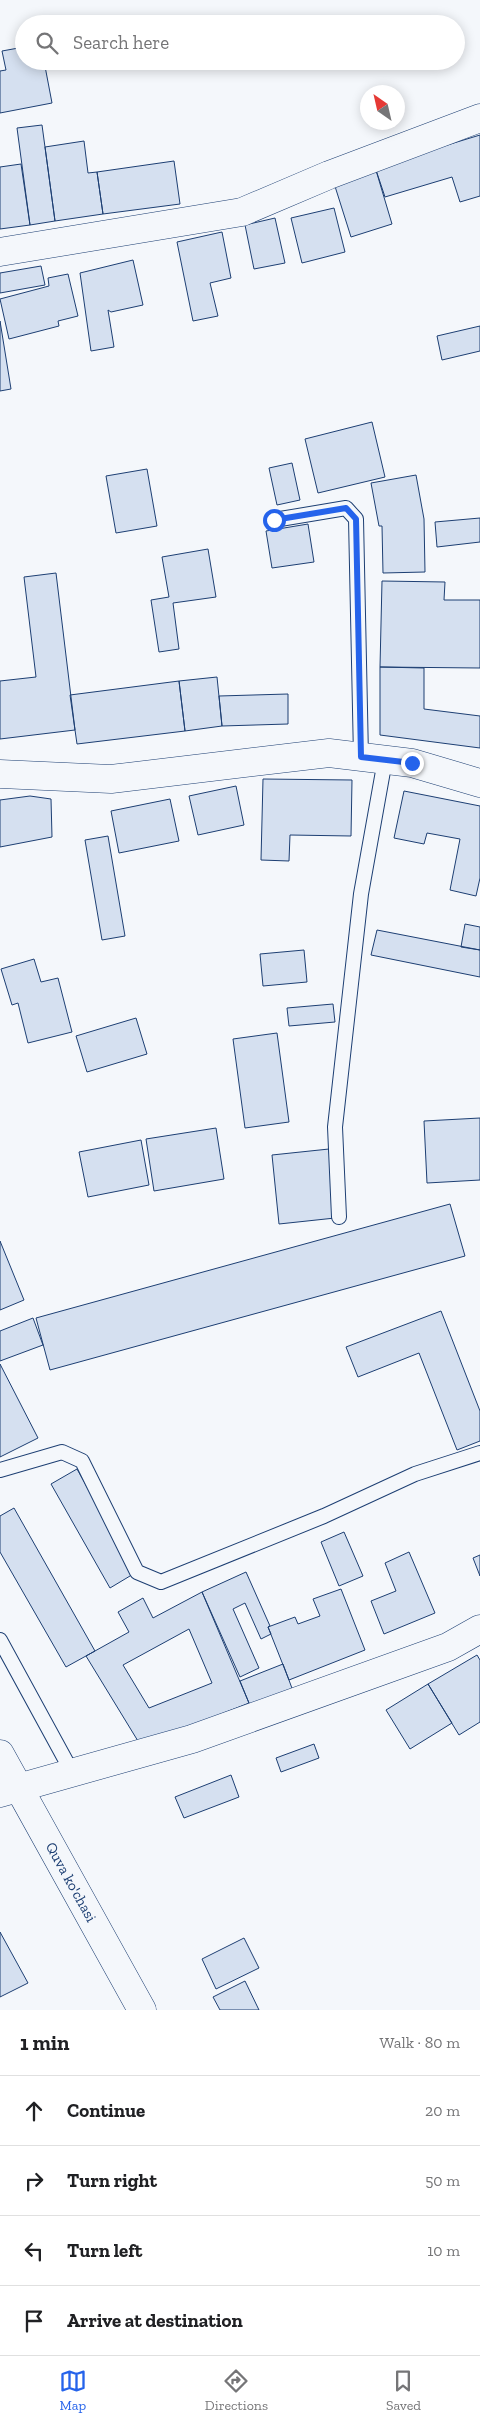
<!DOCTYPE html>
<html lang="en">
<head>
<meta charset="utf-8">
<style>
  :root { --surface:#fff; --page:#f6f6f6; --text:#202124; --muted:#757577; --line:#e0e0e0; --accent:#2563eb }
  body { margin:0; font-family:"Zilla Slab",serif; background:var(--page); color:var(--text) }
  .compass { position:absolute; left:360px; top:85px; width:45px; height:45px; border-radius:50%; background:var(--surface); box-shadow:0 2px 12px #0003; rotate:326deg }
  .stop { position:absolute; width:15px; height:15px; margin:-11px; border:4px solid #2563eb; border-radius:50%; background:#fff }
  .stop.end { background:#2563eb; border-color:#fff; box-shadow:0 1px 5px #0008 }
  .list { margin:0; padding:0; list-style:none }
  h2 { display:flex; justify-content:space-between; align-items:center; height:65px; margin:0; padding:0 20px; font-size:21px }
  h2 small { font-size:16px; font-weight:400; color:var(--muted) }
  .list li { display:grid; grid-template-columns:32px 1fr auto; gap:15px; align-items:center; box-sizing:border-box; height:70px; padding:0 20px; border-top:1px solid var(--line) }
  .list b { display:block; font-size:19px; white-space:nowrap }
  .list em { font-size:16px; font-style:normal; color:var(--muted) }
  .icon { flex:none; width:28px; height:28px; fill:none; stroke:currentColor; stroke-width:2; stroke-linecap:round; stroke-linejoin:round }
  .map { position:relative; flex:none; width:480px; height:2010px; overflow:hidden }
  .search { position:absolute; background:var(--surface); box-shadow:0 2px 12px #0003; left:15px; right:15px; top:15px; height:55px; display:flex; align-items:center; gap:12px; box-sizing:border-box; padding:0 18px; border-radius:28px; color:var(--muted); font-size:19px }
  .sheet { height:345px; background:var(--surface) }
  nav { display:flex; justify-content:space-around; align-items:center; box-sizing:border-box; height:70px; border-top:1px solid var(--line); background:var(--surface); font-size:14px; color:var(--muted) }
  nav a { display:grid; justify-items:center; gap:2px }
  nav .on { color:var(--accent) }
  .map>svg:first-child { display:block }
</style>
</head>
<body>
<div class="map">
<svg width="480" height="2010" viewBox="0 0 480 2010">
  <rect width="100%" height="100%" fill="#f4f7fb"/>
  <path fill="#d5e0f0" stroke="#1d3f73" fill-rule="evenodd" d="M24 47V61H44L52 103 0 113V71L6 70 2 51Z
    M42 125 55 221 30 225 17 128Z
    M480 135V196L460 202 452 177 385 197 375 167Z
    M84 141 88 173 97 172 103 214 55 221 45 147Z
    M174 161 180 204 103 214 97 172Z
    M21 164 30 225 0 229V167Z
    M375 167 392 224 351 237 333 180Z
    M334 208 345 252 302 263 291 218Z
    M275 218 285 263 254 269 245 225Z
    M222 232 231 278 210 283 218 316 193 321 177 242Z
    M133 260 143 305 111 312 108 310 114 347 91 351 80 273Z
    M41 266 45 285 0 293V273Z
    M68 274 78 316 58 321 59 326 9 339 0 299 49 286 48 278Z
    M0 321 11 389 0 391Z
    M480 326V351L442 360 437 336Z
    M372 422 385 477 318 493 305 439Z
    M292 463 300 500 277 505 269 468Z
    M147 469 157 526 116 533 106 476Z
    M416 475 424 519 425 572 383 573 382 526H379L371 483Z
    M480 518V542L437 547 435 522Z
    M308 524 314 562 272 568 266 531Z
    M208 549 216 597 173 603 179 649 159 652 151 600 169 597 162 557Z
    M56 573 75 730 0 739V681L36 677 24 577Z
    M382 581 445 582 444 600H480V668L380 667Z
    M380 667 424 668V709L480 716V748L380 735Z
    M217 677 222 726 185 731 179 681Z
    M179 681 185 731 77 744 70 695Z
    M288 694V724L222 726 219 696Z
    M263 779 352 780 351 836 290 835 289 861 261 860Z
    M236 786 244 825 198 835 189 796Z
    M404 791 480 806V878L476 896 450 890 460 839 427 833 424 844 394 838Z
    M30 796 51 799 52 837 0 847V800Z
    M170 799 179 841 119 853 111 811Z
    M108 836 125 936 102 940 85 840Z
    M465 924 480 927V950L461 947Z
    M377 930 480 950V977L371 955Z
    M304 950 307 982 263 986 260 954Z
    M34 959 41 982 58 978 72 1032 28 1043 18 1003 12 1005 1 969Z
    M333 1004 335 1022 289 1026 287 1008Z
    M136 1018 147 1054 87 1072 76 1036Z
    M277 1033 289 1122 245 1128 233 1039Z
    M480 1118V1180L427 1183 424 1121Z
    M216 1128 224 1179 154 1191 146 1139Z
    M141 1140 149 1185 88 1197 79 1152Z
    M329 1149 335 1218 279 1224 272 1155Z
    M450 1204 465 1256 50 1370 36 1318Z
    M0 1241 24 1300 0 1310Z
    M441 1311 480 1411V1441L457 1450 419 1353 358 1377 346 1347Z
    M33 1318 43 1345 0 1361V1331Z
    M0 1364 38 1438 0 1457Z
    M77 1469 135 1573 110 1588 51 1484Z
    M14 1508 95 1651 66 1667 0 1552V1516Z
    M344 1532 363 1576 339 1586 321 1542Z
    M409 1552 435 1613 384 1634 371 1601 396 1591 385 1563Z
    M480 1555V1576L473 1558Z
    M246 1572 270 1626 268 1627 271 1634 261 1639 245 1603 233 1609 259 1668 240 1677 202 1592Z
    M341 1589 365 1650 289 1680 268 1627 295 1617 298 1624 320 1616 313 1599Z
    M202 1592 249 1703 141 1746 86 1656 129 1632 118 1612 143 1598 153 1618ZM189 1629 212 1683 149 1708 123 1665Z
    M477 1655 480 1660V1722L459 1735 428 1684Z
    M283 1664 293 1691 251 1708 240 1681Z
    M428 1684 452 1723 410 1749 386 1710Z
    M314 1744 319 1758 281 1772 276 1758Z
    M231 1775 239 1797 184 1818 175 1797Z
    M0 1932 28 1983 0 1997Z
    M244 1938 259 1968 216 1989 202 1959Z
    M245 1981 259 2010H220L213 1997Z"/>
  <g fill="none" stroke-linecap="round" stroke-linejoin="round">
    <defs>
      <path id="lane" d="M274 520 346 508 356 519 361 757
        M339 1217 335 1127 361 894 385 760
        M0 1470 62 1452 82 1461 137 1572 161 1582 324 1516 415 1474 480 1453
        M0 1640 72 1772"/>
      <path id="street" d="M0 252 242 212 329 175 480 118
        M0 774 111 779 329 753 412 763 480 783
        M0 1793 192 1739 448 1647 480 1629"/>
      <path id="secondary" d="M0 1754 142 2010"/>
    </defs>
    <use href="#lane" stroke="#1d3f73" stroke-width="16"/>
    <use href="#street" stroke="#1d3f73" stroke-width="29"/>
    <use href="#secondary" stroke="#1d3f73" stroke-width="29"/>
    <use href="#lane" stroke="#f4f7fb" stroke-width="14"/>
    <use href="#street" stroke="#f4f7fb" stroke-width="28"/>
    <use href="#secondary" stroke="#f4f7fb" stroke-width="28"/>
  </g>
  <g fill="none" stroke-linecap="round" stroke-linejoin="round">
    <path stroke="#2563eb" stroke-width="6" d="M274 520 346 508 356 519 361 757 412 763"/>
  </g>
  <g text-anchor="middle" stroke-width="4" stroke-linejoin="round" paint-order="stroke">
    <g font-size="15" fill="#1d3f73" stroke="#f4f7fb">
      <text transform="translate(71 1882) rotate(61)" y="5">Quva ko'chasi</text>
    </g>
  </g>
</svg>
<svg class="compass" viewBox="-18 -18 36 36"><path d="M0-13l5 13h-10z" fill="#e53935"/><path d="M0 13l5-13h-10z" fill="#757577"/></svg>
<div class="stop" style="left:274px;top:520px"></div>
<div class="stop end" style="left:412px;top:763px"></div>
<div class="search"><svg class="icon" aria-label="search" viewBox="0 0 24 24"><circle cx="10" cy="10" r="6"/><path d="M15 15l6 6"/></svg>Search here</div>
</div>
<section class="sheet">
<h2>1 min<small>Walk · 80 m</small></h2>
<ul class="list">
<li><svg class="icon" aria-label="ahead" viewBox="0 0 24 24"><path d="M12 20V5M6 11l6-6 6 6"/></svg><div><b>Continue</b></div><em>20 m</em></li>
<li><svg class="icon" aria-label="right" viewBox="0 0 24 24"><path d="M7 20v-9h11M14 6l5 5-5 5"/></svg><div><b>Turn right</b></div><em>50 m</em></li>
<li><svg class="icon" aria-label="left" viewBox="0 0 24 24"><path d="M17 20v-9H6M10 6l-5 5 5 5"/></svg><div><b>Turn left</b></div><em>10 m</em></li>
<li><svg class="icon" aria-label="arrive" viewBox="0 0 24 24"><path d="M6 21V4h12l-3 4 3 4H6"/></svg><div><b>Arrive at destination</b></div></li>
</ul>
</section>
<nav>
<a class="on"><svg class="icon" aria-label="map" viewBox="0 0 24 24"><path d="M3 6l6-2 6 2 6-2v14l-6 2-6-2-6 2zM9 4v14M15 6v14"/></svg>Map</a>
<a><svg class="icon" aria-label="directions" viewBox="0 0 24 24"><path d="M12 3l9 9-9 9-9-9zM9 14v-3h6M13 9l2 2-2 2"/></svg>Directions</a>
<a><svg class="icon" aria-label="saved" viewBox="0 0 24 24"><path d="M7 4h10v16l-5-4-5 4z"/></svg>Saved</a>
</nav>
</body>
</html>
